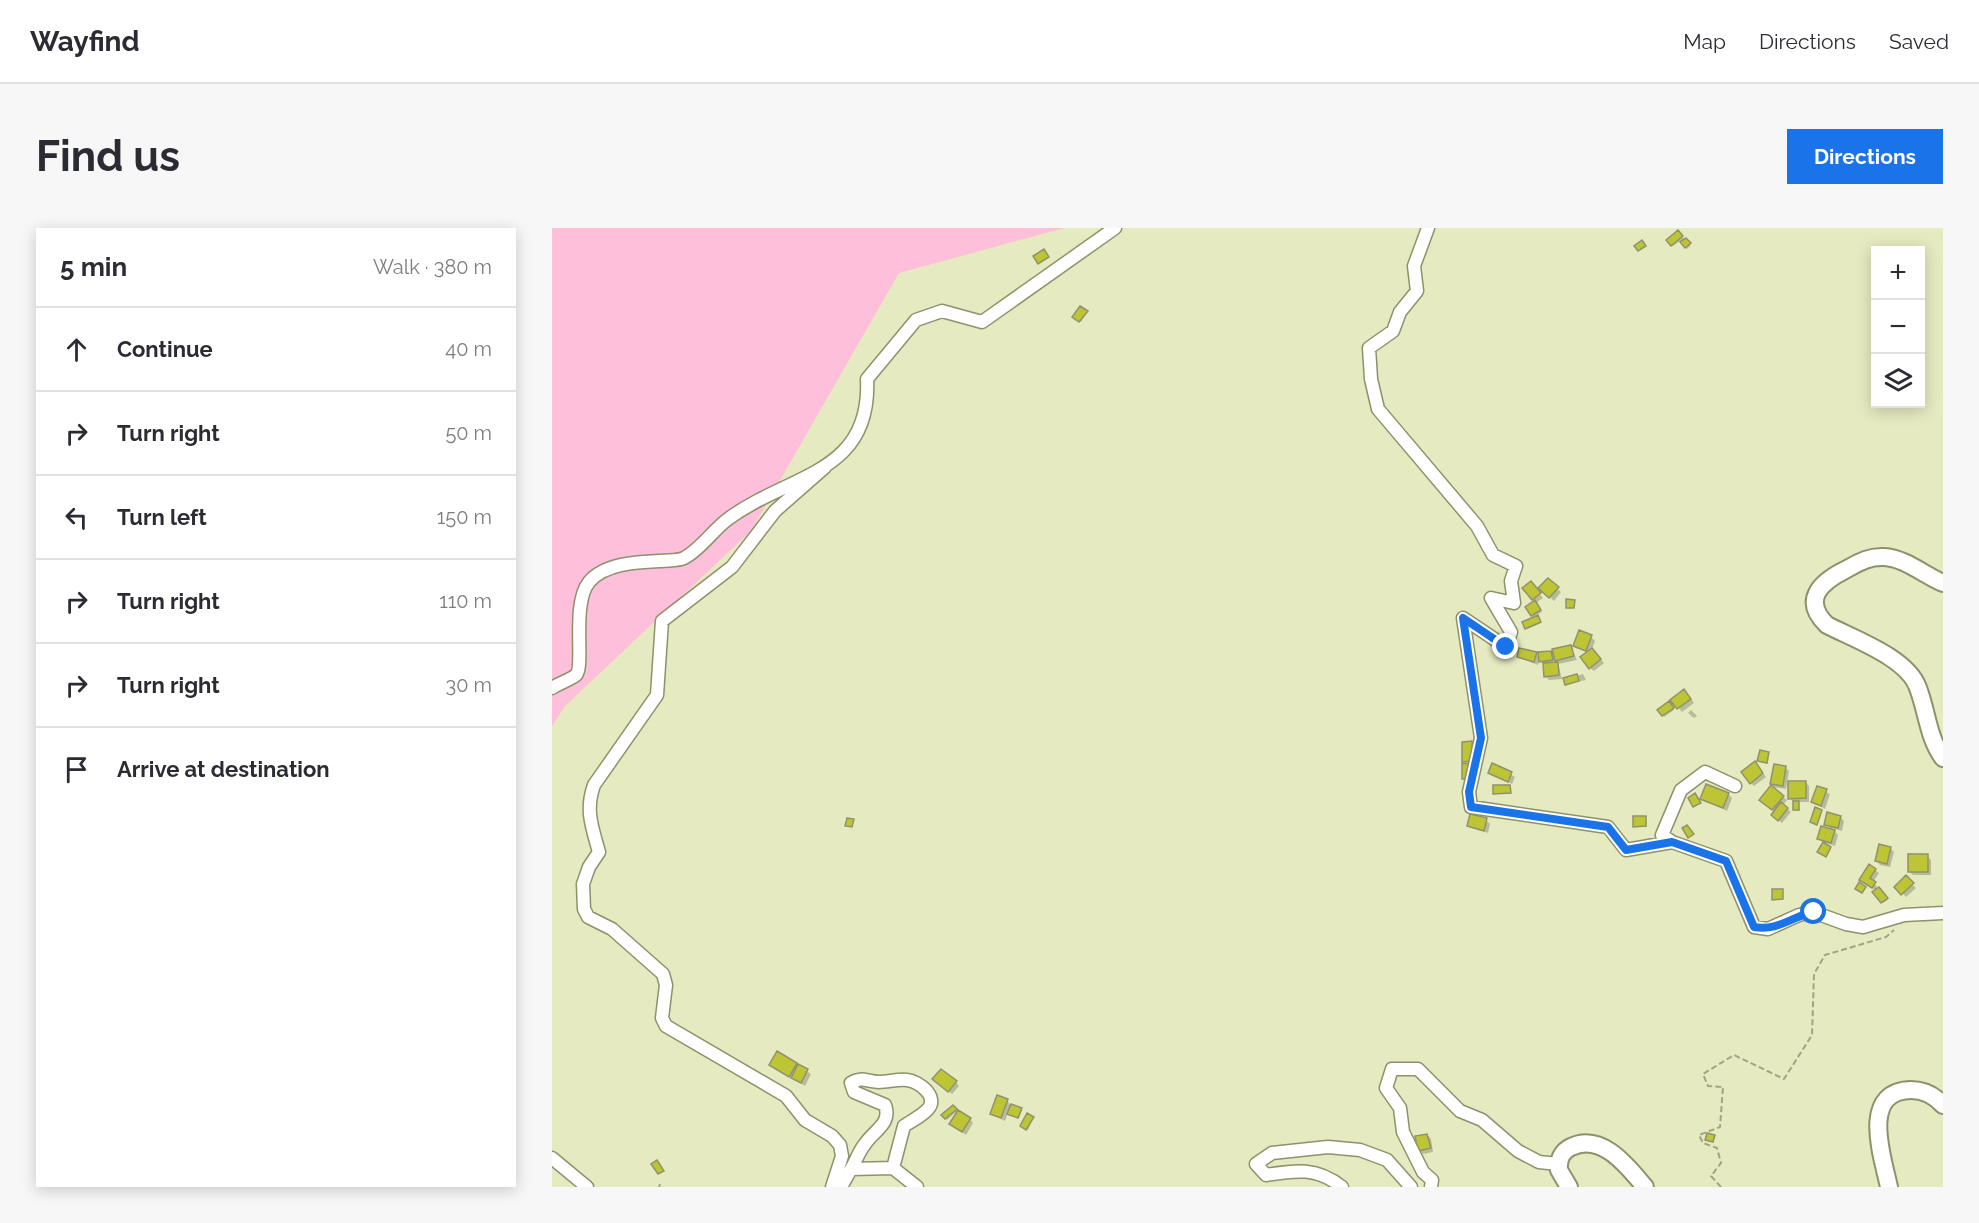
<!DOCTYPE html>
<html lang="en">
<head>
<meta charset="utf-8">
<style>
  :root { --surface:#fff; --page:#f7f7f7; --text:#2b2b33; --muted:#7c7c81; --line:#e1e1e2; --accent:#1a73e8 }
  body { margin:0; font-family:Raleway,sans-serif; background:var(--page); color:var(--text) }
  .controls { position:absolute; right:18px; top:18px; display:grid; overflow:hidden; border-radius:0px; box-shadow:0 3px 15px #0003 }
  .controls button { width:54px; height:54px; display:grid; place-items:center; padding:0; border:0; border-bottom:2px solid var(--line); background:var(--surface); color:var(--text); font:30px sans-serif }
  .stop { position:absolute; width:18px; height:18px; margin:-14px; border:4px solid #1a73e8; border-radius:50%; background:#fff }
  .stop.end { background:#1a73e8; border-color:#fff; box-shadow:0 2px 6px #0008 }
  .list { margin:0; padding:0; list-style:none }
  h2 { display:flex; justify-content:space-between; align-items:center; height:78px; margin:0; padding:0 24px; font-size:26px }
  h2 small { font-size:20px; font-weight:400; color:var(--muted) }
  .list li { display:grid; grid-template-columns:39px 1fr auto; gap:18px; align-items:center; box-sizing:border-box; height:84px; padding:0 24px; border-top:2px solid var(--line) }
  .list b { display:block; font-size:22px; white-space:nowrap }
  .list em { font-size:20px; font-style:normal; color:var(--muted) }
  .icon { flex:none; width:33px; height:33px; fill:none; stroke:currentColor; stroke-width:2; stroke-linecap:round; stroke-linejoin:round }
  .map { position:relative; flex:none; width:1391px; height:959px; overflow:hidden; border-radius:0px }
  header { display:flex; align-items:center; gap:36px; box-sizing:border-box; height:84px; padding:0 30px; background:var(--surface); border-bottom:2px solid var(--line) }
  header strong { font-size:28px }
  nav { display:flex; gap:33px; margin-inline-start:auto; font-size:21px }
  .intro { display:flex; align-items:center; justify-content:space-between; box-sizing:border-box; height:144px; padding:0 36px }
  h1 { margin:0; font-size:42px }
  .button { padding:15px 27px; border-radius:0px; background:var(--accent); color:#fff; font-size:21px; font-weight:700 }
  main { display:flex; gap:36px; padding:0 36px }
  aside { flex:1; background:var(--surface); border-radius:0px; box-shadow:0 3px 15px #0003 }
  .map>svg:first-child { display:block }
</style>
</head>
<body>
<header>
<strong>Wayfind</strong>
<nav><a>Map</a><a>Directions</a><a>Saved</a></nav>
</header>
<div class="intro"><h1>Find us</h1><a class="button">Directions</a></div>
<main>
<aside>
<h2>5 min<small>Walk · 380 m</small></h2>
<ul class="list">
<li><svg class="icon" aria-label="ahead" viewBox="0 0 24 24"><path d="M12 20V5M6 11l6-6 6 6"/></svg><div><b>Continue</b></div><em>40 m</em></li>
<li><svg class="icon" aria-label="right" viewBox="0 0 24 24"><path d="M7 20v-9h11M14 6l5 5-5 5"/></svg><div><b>Turn right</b></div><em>50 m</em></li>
<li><svg class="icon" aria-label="left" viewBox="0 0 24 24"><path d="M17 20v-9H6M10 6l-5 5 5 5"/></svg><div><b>Turn left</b></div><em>150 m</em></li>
<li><svg class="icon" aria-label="right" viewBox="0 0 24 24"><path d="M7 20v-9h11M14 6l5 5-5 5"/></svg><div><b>Turn right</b></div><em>110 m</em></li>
<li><svg class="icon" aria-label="right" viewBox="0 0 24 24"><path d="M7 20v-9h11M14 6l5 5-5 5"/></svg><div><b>Turn right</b></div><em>30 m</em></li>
<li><svg class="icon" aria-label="arrive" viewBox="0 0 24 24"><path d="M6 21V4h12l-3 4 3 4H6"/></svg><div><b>Arrive at destination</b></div></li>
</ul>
</aside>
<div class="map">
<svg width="1391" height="959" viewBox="0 0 1391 959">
  <rect width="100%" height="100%" fill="#e6eac0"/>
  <path fill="#fdbfd9" d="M0 0H512L347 45 199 303 13 478 0 498Z"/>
  <path fill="#0003" d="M1125 4 1139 17 1135 21 1128 13 1121 18 1116 12Z
    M535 84 529 94 523 91Z
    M996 352 1009 364 1002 373 988 360Z
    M982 359 991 370 984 375 990 384 984 387 989 395 975 401 983 390 975 379 984 374 972 360Z
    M1039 409 1043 413 1040 421 1052 435 1042 443 1038 440 1036 425 1022 417Z
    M1018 418 1025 432 1006 436 1010 451 997 452 993 448 992 435 987 432 986 437 966 429 984 426 989 430 999 424 1002 436 1008 435 1004 432Z
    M1031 446 1034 452 1014 456 1012 452Z
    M1136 467 1142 475 1130 484 1120 472Z
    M1117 475 1122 482 1112 489 1107 482Z
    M1139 482 1145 488 1142 490 1136 485Z
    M941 537 963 549 960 556 937 544Z
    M1206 539 1214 549 1202 558 1199 555Z
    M1233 539 1237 543 1234 561 1220 559Z
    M1253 554 1257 558V574H1246L1248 583H1244L1242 575 1238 570Z
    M957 558 959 566 943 565Z
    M1266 560 1278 566 1273 581 1260 574Z
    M1176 566 1180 570 1175 583 1150 571Z
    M1231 569 1235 572 1231 577 1239 584 1230 595 1224 590 1223 584 1213 575Z
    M1288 589 1292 593 1290 603 1280 600 1286 607 1283 618 1271 614 1267 610 1280 602 1274 596Z
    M1094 590 1095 599 1082 598Z
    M934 592 938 596 936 605 916 597Z
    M1338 620 1342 624 1338 639 1328 637 1325 633Z
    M1375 628 1379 632V647H1361L1357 643Z
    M1323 642 1327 645 1321 654 1336 672 1331 675 1322 664 1324 663 1309 652Z
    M1354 650 1364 660 1354 669 1344 659Z
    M225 825 259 846 253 858 219 837Z
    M404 854 407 858 400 866 386 855Z
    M455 872 458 877 470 882 467 890 456 884 453 893 440 886Z
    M401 879 405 883 395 892 391 887Z
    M481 890 476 902 471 900Z
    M418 891 421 895 414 907 398 896Z
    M875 907 879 911 881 924 871 926 868 923Z"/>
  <path fill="#bec534" stroke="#8f926c" stroke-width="1.5" d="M1126 2 1131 8 1119 18 1114 12Z
    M1134 10 1139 15 1133 20 1128 14Z
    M1090 12 1094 18 1086 23 1082 18Z
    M492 21 497 29 486 36 481 28Z
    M528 78 536 83 527 94 520 89Z
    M996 350 1007 359 997 370 986 360Z
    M979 353 989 365 980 372 970 360Z
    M1014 371 1023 372 1022 380H1014Z
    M983 372 989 382 979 388 973 379Z
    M986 387 989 394 973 401 970 394Z
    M1027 402 1040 407 1034 423 1021 418Z
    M1019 417 1022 428 1003 433 1000 421Z
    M967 420 985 424 982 434 965 429Z
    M1040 420 1049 431 1037 441 1028 429Z
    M999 423 1001 432 987 434 986 424Z
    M1006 434 1007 447 992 449 991 435Z
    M1025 446 1027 453 1013 457 1011 450Z
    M1132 461 1139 471 1125 481 1118 472Z
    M1117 473 1122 480 1110 488 1105 482Z
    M920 513 921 533 910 534V514Z
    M1208 522 1217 524 1215 535 1205 533Z
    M1203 533 1211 545 1198 556 1189 544Z
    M910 535 918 536V551H910Z
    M940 535 960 544 956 554 936 545Z
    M1222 536 1234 538 1231 558 1218 556Z
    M1236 553H1254V570L1236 571Z
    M1154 556 1177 565 1171 580 1148 571Z
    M941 557H958L959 565 941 566Z
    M1219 557 1232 568 1220 582 1207 572Z
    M1265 558 1275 561 1269 578 1259 574Z
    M1143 565 1149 575 1141 579 1136 570Z
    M1241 573H1247V582H1241Z
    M1229 574 1236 580 1226 593 1219 587Z
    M1263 579 1270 582 1265 597 1258 594Z
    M1275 584 1289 588 1286 600 1272 597Z
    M918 586 935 590 932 603 915 598Z
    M1081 588H1094V598L1081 599Z
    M295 590 302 591 300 599 293 598Z
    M1135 597 1142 606 1136 610 1130 600Z
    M1269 598 1283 602 1279 615 1265 611Z
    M1271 614 1279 619 1274 629 1265 624Z
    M1327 616 1339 619 1335 636 1323 633Z
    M1356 626H1376V644H1356Z
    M1317 636 1324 641 1318 650 1324 654 1320 660 1307 652Z
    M1354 647 1362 655 1349 667 1342 659Z
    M1307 654 1314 659 1310 665 1303 661Z
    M1327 659 1336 670 1329 675 1320 664Z
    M1220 661H1231V671L1220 672Z
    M225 823 245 835 237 849 217 837Z
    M246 836 256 841 249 855 239 850Z
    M389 841 405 853 396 864 380 851Z
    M445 867 456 871 449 890 438 886Z
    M459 876 470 880 466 890 455 886Z
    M401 877 405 881 393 891 389 887Z
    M406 882 419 890 410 904 397 896Z
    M475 885 482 889 474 902 468 898Z
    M1155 905 1163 907 1161 914 1153 912Z
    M875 906 879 920 866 923 863 908Z
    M105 932 112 943 106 946 99 936Z"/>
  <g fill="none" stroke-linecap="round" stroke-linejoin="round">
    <defs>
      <path id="street" d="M876 0 862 38 865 63 848 84 841 103 817 120 819 151 826 181 925 298 941 327 964 338 959 353 962 375 939 370 959 404 954 419 911 390 929 510 917 564 919 579 1056 599 1074 622 1120 614 1110 607 1129 562 1153 544 1183 558
        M273 239 223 283 180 339 110 393 105 467 42 557C33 582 40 599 47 624L37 639 31 656 32 681 36 689 60 701 111 746 114 757 110 790 114 798 234 868 253 892 280 908 288 917 290 928 280 959
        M0 460C7 455 18 452 24 447 33 438 19 376 37 354 53 335 86 334 109 333 116 332 126 333 132 330 148 322 161 302 176 291 236 246 320 247 315 151L364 92 390 83 430 94 563 0
        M1120 614 1174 633 1202 699 1216 701 1247 687 1261 684 1294 696 1311 699 1352 687 1391 685
        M0 930 35 959
        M299 941C304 933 307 923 313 916 322 902 340 896 333 877L302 864 299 855C309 848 316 854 327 854 336 854 345 851 355 852 367 853 387 869 376 881 370 888 359 893 352 898L341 940
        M289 959 299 941 341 940 365 959
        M790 959C765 939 744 942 714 947L704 936 720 925 776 919 808 922 835 932 859 959
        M879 959 880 952 871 944 851 904 848 880 834 860 840 841H866L908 883 930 892 966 923 987 934 1006 936"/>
      <path id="secondary" d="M1391 355C1372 347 1353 330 1332 329 1317 328 1306 335 1293 342 1269 354 1249 372 1275 397 1302 411 1356 430 1366 460 1375 483 1376 510 1391 530
        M1017 959 1007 942C1006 932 1010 923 1019 919 1050 904 1076 939 1093 959
        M1337 959C1331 930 1307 863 1359 862 1372 862 1382 867 1391 877"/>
    </defs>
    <use href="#street" stroke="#8e916b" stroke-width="15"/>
    <use href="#secondary" stroke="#8e916b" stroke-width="20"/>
    <path stroke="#a1a483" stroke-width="2" stroke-dasharray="6 3" stroke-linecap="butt" d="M107 959 108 956
      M1169 959 1159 948 1169 935 1165 920 1151 915 1147 907 1168 899 1171 859 1156 858 1151 846 1182 827 1232 851 1260 807 1262 746 1273 727 1334 709 1342 702"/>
    <use href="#street" stroke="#fff" stroke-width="12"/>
    <use href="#secondary" stroke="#fff" stroke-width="16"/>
  </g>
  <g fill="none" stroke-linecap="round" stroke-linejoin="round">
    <path stroke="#1a73e8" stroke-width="8" d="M954 419 911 390 929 510 917 564 919 579 1056 599 1074 622 1120 614 1174 633 1202 699C1227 703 1238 689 1262 684"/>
  </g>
</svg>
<div class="controls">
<button>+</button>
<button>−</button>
<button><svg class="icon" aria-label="layers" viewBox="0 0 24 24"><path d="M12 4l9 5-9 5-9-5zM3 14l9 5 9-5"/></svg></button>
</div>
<div class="stop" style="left:1262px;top:684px"></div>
<div class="stop end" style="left:954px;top:419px"></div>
</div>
</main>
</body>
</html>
